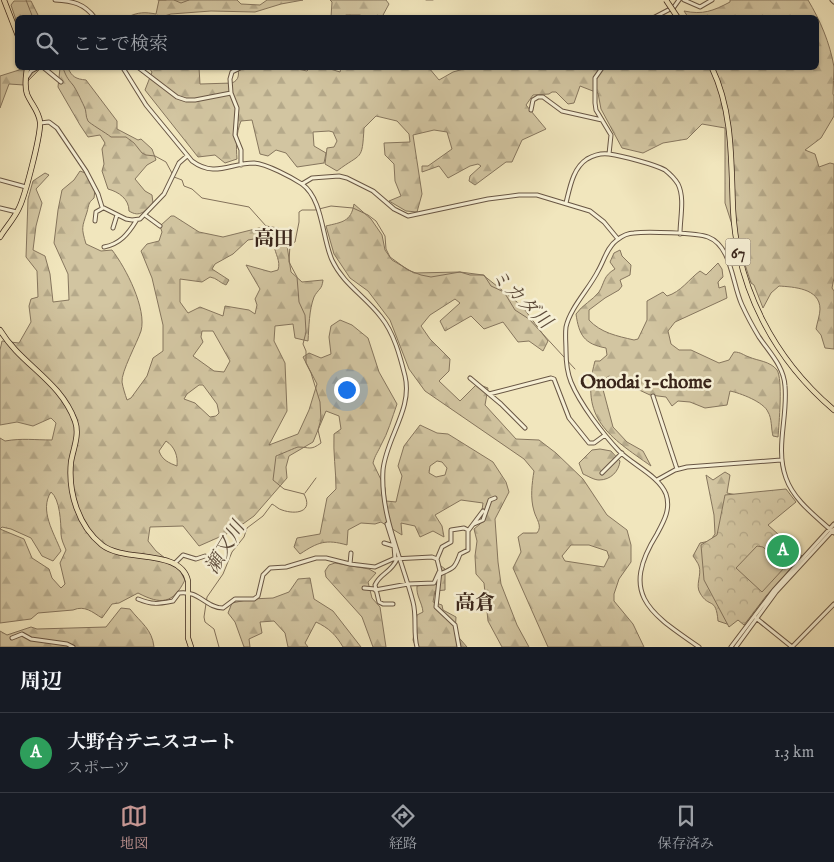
<!DOCTYPE html>
<html lang="ja">
<head>
<meta charset="utf-8">
<style>
  :root { --surface:#171b24; --page:#20242c; --text:#f1f3f6; --muted:#9ea1a6; --line:#363941; --accent:#c59692 }
  body { margin:0; font-family:"IM FELL English","Noto Serif JP",serif; background:var(--page); color:var(--text) }
  .you { position:absolute; left:346px; top:389px; width:18px; height:18px; margin:-12px; border:4px solid #fff; border-radius:50%; background:#1a73e8; box-shadow:0 0 0 8px #1a73e833 }
  .badge { display:grid; place-items:center; width:32px; height:32px; border-radius:50%; background:var(--accent); color:#fff; font-size:16px; font-weight:700 }
  .pin { position:absolute; translate:-50% -50%; border:2px solid #fff; box-shadow:0 1px 5px #0006 }
  .list { margin:0; padding:0; list-style:none }
  h2 { display:flex; justify-content:space-between; align-items:center; height:65px; margin:0; padding:0 20px; font-size:21px }
  h2 small { font-size:16px; font-weight:400; color:var(--muted) }
  .list li { display:grid; grid-template-columns:32px 1fr auto; gap:15px; align-items:center; box-sizing:border-box; height:80px; padding:0 20px; border-top:1px solid var(--line) }
  .list b { display:block; font-size:19px; white-space:nowrap }
  .list p { margin:0; font-size:16px; white-space:nowrap; color:var(--muted) }
  .list em { font-size:16px; font-style:normal; color:var(--muted) }
  .icon { flex:none; width:28px; height:28px; fill:none; stroke:currentColor; stroke-width:2; stroke-linecap:round; stroke-linejoin:round }
  .map { position:relative; flex:none; width:834px; height:647px; overflow:hidden }
  .search { position:absolute; background:var(--surface); box-shadow:0 1px 4px #0004; left:15px; right:15px; top:15px; height:55px; display:flex; align-items:center; gap:12px; box-sizing:border-box; padding:0 18px; border-radius:8px; color:var(--muted); font-size:19px }
  .sheet { height:145px; background:var(--surface) }
  nav { display:flex; justify-content:space-around; align-items:center; box-sizing:border-box; height:70px; border-top:1px solid var(--line); background:var(--surface); font-size:14px; color:var(--muted) }
  nav a { display:grid; justify-items:center; gap:2px }
  nav .on { color:var(--accent) }
  .map>svg:first-child { display:block }
</style>
</head>
<body>
<div class="map">
<svg width="834" height="647" viewBox="0 0 834 647">
  <defs>
    <pattern id="forest-firs" width="22" height="20" patternUnits="userSpaceOnUse" patternTransform="scale(1.25)"><rect width="22" height="20" fill="#d2c5a1"/><path d="M5 1l3.5 6h-7zM16 11l3.5 6h-7z" fill="#b5a98a"/></pattern>
    <pattern id="park-crowns" width="20" height="18" patternUnits="userSpaceOnUse" patternTransform="scale(1.25)"><rect width="20" height="18" fill="#d2c5a1"/><path d="M2 6a3 3 0 1 1 6 0M12 15a3 3 0 1 1 6 0" fill="none" stroke="#b5a98a"/></pattern>
  </defs>
  <rect width="100%" height="100%" fill="#f1e6bd"/>
  <filter id="stains"><feTurbulence type="fractalNoise" baseFrequency=".004" numOctaves="4"/><feColorMatrix values="0 0 0 0 .2 0 0 0 0 .09 0 0 0 0 .02 0 0 0 .5 -.17"/></filter>
  <radialGradient id="worn" r=".72"><stop offset=".6" stop-color="#630" stop-opacity="0"/><stop offset="1" stop-color="#630" stop-opacity=".3"/></radialGradient>
  <path fill="url(#forest-firs)" stroke="#86765e" fill-rule="evenodd" d="M159 0H237L241 4 260 5 267 0H303L281 4 255 12 211 11 171 14 161 17H128C138 12 145 12 156 14Z
    M330 0H386L389 4 382 17H364L360 15H346L343 17H331L332 2Z
    M730 0H808C820 20 830 43 834 67 834 76 833 85 833 94L834 96V116L821 138 805 150 815 154 819 167 830 163 834 164V278L832 288 834 291V349L825 348 821 335 816 329C817 323 820 315 820 309 820 288 793 287 779 286L771 293 763 308 754 285 751 283 725 203V128L702 124 687 139 663 143 643 153 622 148 601 109 598 93 580 86 574 103 568 104 556 92H552L549 94 533 95 526 105 546 129 522 140 512 162H506L475 185 469 181 470 176 481 166 478 164 470 166 448 178 439 166 422 172V166H428L452 149 447 132 434 130 413 135 422 194 417 212 406 211 389 201 401 196 395 181 394 164 385 155 384 143 410 142 409 134 397 121 376 116 364 128C362 162 362 152 337 171L325 164 327 148 334 147 337 141 333 132 329 131 313 132 314 146 326 153 324 163 297 167 286 153 276 150 268 156 260 154 252 120 241 121C236 133 236 147 237 159L225 163 215 155 198 157 145 90 152 72 149 68H199L200 84 232 83C239 80 239 75 238 68H292L307 71 310 68H327L340 72 341 68H429L439 80 453 72 467 68H816V18L688 17 684 11C703 15 713 11 730 2Z
    M14 1H31L39 17 18 18 17 23 11 5Z
    M20 68H41L24 85 9 84 0 108V76L19 70Z
    M60 68H68C72 77 76 79 86 80L117 121V129L138 140 141 139 152 149 156 160 147 165 135 179 145 191 152 195 153 203C145 211 140 218 129 211 129 199 119 192 108 189L102 171 104 164 102 149 105 143 100 135 88 137 80 125 58 87Z
    M80 171 88 174 95 190 94 198C88 203 89 205 87 212 82 228 81 227 86 244L101 251 112 250C126 268 147 309 141 331 137 343 121 372 122 382 123 388 125 394 127 400L131 398 147 376 153 358 163 351V325L152 278 141 251 147 244 159 241 162 232 160 226 171 216H174L199 232 223 237 259 228 285 232 291 272 302 282 323 280C322 290 318 289 314 297 309 310 309 327 308 341L295 338 293 324 275 326 274 341 285 363 287 411 269 445 298 434 309 410 317 384 303 357 309 353 321 358 331 354 329 337 331 326 340 320 352 325 368 338 379 372 397 404C392 418 388 433 381 445 378 452 375 455 373 463L385 488 386 501 396 502 402 476 398 466 404 446 420 425 437 433 448 434 493 462 506 482 509 492 495 519 498 562 501 584 517 625 529 647H502L488 621 484 583 476 574 475 556 477 541 474 529 480 524 483 503 461 500 435 515 442 526 444 537 433 531 420 537 415 526 401 523 402 535 381 522 375 524 361 523 348 530 347 545C326 539 318 542 300 554L294 547 297 538 320 534 327 498 336 489C336 470 333 453 334 434L341 429 339 416 326 411 313 442 289 456 286 467 287 478 254 516 233 531 199 546 183 526 150 527 148 541 156 551 179 569 185 580C173 604 161 605 138 593L119 603 112 604 102 618C92 612 85 605 73 610L38 613 31 619 0 623V438L5 441C22 438 35 440 52 440L56 423 51 418 33 426 17 422 0 425V350L2 341 19 343 31 322 29 306 31 299 38 297 37 271 26 257 28 199 33 181 45 173 49 175 36 189 42 203 36 226 33 250 45 256 50 274 53 302 69 300 68 274 54 243 58 210 62 190 74 180ZM254 239 268 241 274 245C275 254 281 261 278 270L271 272 246 265 260 289 255 299 257 305 255 314 249 310 225 306 223 316 200 307 188 313 180 302V279L202 282 210 277C217 278 220 283 226 285L229 280 212 269 215 264 233 254 248 240ZM202 331H213L230 361 224 372 214 371 193 356 203 342 201 337ZM199 385H203L217 404 219 413 216 416 210 417 195 403 184 399 187 394ZM166 441C175 447 178 456 177 466 169 463 162 460 159 451ZM437 461 442 462 447 468 445 475 436 477 429 473 430 466ZM51 492C60 499 61 523 61 534 61 539 64 545 66 550L60 563 65 584 61 588 52 578 49 569 32 558 24 539 0 529 2 527 11 529 31 538 42 556 53 561 61 551C54 533 39 510 51 492Z
    M354 204 371 219 382 235 385 250 392 260 414 273 460 272 483 275 522 306 548 341 543 351 529 341 518 342 503 322 484 329 471 316 445 331 440 321 460 303 455 299 430 315 421 326 430 339 450 359 449 371 439 381 460 401 477 384 488 388 485 405 516 439 539 440 556 453 583 479 607 515 627 530 631 545V562L619 579 614 594V601L633 624 644 647H548L513 568 521 552 518 537 523 533H537C543 526 536 519 534 511 530 498 532 483 534 471L524 459 425 391 409 369 390 320 368 291 350 278 334 254 326 226C342 222 351 222 354 204ZM571 545H589L607 551 609 557 604 567 565 561 562 556Z
    M620 250 622 256 631 265 630 275 620 280 622 286 619 290 605 298 589 310V320C601 333 617 336 634 340L638 339 647 320V301L663 292 667 296C681 292 689 279 700 271L706 275 718 263 722 269 723 277 718 282 719 288 725 286 727 298 675 322 668 331 671 344 679 350H691L719 363 729 360 734 352C741 352 743 355 749 357 758 361 770 361 777 370 783 379 779 424 778 437L773 436C771 429 772 418 768 412 764 402 740 393 730 391L727 405 705 408 690 402 678 401 672 406 666 397 650 395 609 376 601 382 613 427 627 442 643 451 651 466C610 437 579 419 595 361H600L607 355 606 348C584 344 579 335 576 314 582 305 593 300 599 292 605 282 603 276 615 269L610 262 614 253Z
    M600 449 611 451 620 461C619 471 611 480 599 480 594 480 588 476 583 474L579 463 592 450Z
    M725 472 730 475 727 493 741 496 730 625 718 621C716 596 709 609 700 593 695 585 702 575 699 566 698 563 695 559 693 556L700 543 710 541 715 534 714 515 706 475 713 480Z
    M335 563 369 569 376 573 368 582 372 598 380 607 386 647H373L362 617 326 577 325 571 329 565Z
    M441 566 445 569V590L435 591 433 602 442 605 443 610 456 617 455 633 467 647H416L413 640 417 615 423 612C422 602 416 596 417 586L437 583Z
    M310 578 314 599 333 611 361 647H343C336 635 329 628 316 622L305 643 308 647H288L285 633 274 621 260 622 262 633 249 639 250 647H244L235 622 228 613 232 603 251 599 273 598 289 592 298 579Z
    M121 608 130 609C141 623 152 629 154 647H0V631L7 635 31 627 37 629 106 627Z"/>
  <path fill="url(#park-crowns)" stroke="#86765e" d="M786 489 796 502 768 525 802 556 766 596 744 625 738 620 729 627 704 580 701 545 717 535 725 495Z"/>
  <path fill="#d2c5a1" stroke="#86765e" d="M778 537 797 555 788 565 769 547Z
    M757 546 763 547 785 567 762 592 736 568Z"/>
  <g fill="none" stroke-linecap="round" stroke-linejoin="round">
    <path stroke="#83725b" stroke-width="1" d="M26 0 33 18
      M158 0H166
      M174 0 181 3 189 0
      M426 0H433
      M63 68C66 76 67 78 73 85 76 89 81 100 84 106 87 111 85 116 88 121 89 123 106 133 111 137H126L134 143 142 153 146 155 155 156 166 162 174 177 182 180 184 186 192 189 202 198 249 207 266 226 278 228 282 231 286 240 290 244 289 262 297 277 299 302 305 315 306 332 303 344 306 351V363L311 373 320 402 321 419 318 430 321 443C310 451 310 447 298 447 297 447 279 455 276 456L273 480 284 489 304 494
      M291 244 295 242 299 222V212L302 210H315L331 206 353 208 368 215 376 221 385 236 386 249 390 257 408 270 421 275 431 277 460 272 470 275H484L491 286 504 292 515 310 529 319 575 369
      M305 493 316 478
      M219 647 214 629 205 622 204 617 207 597 223 574 232 552 244 537 247 528 263 516 272 504C276 506 278 509 282 510 296 515 314 512 304 494"/>
    <defs>
      <path id="minor" d="M55 0C72 1 84 3 95 18
        M684 0 700 7 712 0
        M832 0 834 2
        M653 18 674 7 679 0
        M44 68 61 82
        M123 68 146 105 192 161C215 178 230 163 254 163 267 164 291 177 302 184 323 199 322 238 332 260 343 284 365 296 381 317 394 333 400 356 405 376 413 409 386 438 383 470 380 515 402 559 413 602 417 617 413 633 417 647
        M139 68 177 97 186 100H195L231 93
        M240 68 232 72 230 79 231 93 237 108 235 135 241 150V165
        M602 68 595 78V103L596 110 611 135 609 154
        M27 77 31 71 37 68
        M531 110 533 100 538 97H543L562 111 602 120
        M40 123 49 122 57 128 86 171 98 194 102 207 126 219 132 220 140 219 164 194 179 163 187 156
        M0 180 26 187
        M302 184 312 178 339 176 347 178 373 191 394 209 408 216 488 199 519 195H537L590 211 604 222 618 239
        M566 203C570 187 573 168 587 159 594 155 602 153 609 154 622 156 654 164 665 170 670 174 675 179 678 184 685 198 680 218 680 234
        M0 208 17 212
        M145 215 160 226
        M95 221 96 212 103 208
        M113 228 117 215
        M104 247C120 244 128 234 136 221
        M470 378 501 404 525 428
        M489 394 551 378 554 379 569 418 589 443H594L605 435
        M653 396 677 469
        M602 473 622 453
        M657 480 675 470 687 467 781 460
        M387 524 394 546 395 559
        M474 524 483 520 490 500 495 498
        M468 531 483 511
        M384 543 394 546
        M437 559 442 547 451 542V530L464 528 468 530V550L460 554C455 568 454 568 440 574
        M175 563 183 555 196 559 205 556
        M350 564 351 553
        M364 588 375 589
        M375 590 408 584 434 583 439 572
        M138 599C153 605 157 604 173 601L179 593C199 590 206 608 223 608L235 599H254L258 596 263 575 270 568 286 567 316 558H326L350 564 375 567 393 559 432 557 437 559 440 571 436 607 455 625 459 647
        M393 604H383L379 602 375 585C380 573 391 573 397 559
        M756 618 792 647
        M12 638 22 634 31 639 67 644 73 647
        M699 647C650 613 619 595 657 534 664 521 671 509 666 494 659 476 633 465 619 451 603 434 580 404 571 382 567 372 566 362 566 351 566 343 565 335 566 327 570 308 589 289 598 271 604 261 607 247 617 240 622 236 629 233 634 233 646 231 698 233 708 237 732 246 732 284 742 305 747 316 753 327 759 337 770 353 784 367 785 386 788 417 775 448 786 478 794 501 817 517 834 533
        M731 647 774 590 834 524
        M736 647 776 592 834 529
        M792 647 834 604"/>
      <path id="major" d="M4 0 18 36
        M712 68C733 112 731 161 733 209 737 288 774 359 834 410
        M0 237C6 227 14 219 19 208 25 196 41 135 40 122 39 111 31 104 27 94 24 85 26 77 27 68
        M0 330C21 365 60 380 75 421 80 435 73 449 71 462 68 492 78 526 102 545 125 563 181 548 188 581V638L191 647"/>
    </defs>
    <use href="#minor" stroke="#685644" stroke-width="5"/>
    <use href="#major" stroke="#3a261b" stroke-width="6"/>
    <use href="#minor" stroke="#f6efd4" stroke-width="3"/>
    <use href="#major" stroke="#f1e6bd" stroke-width="4.5"/>
    <defs>
      <path id="major-bridge" d="M666 0 678 18"/>
    </defs>
    <use href="#major-bridge" stroke="#3a261b" stroke-width="6" stroke-linecap="butt"/>
    <use href="#major-bridge" stroke="#f1e6bd" stroke-width="4.5"/>
  </g>
  <g text-anchor="middle" stroke-width="5" stroke-linejoin="round" paint-order="stroke">
    <rect fill="#f6efd4" stroke="#726252" stroke-width="1" x="725.5" y="238.5" width="25" height="27" rx="4"/>
    <g font-size="16" font-weight="bold" fill="#3a261b">
      <text x="738" y="258">67</text>
    </g>
    <g font-size="19" font-style="italic" fill="#5e4c3b" stroke="#f6efd4">
      <text transform="translate(522 298) rotate(44)" y="7">ミカダ川</text>
      <text transform="translate(224 547) rotate(-59)" y="7">瀬又川</text>
    </g>
    <g font-size="19" font-weight="bold" fill="#3a261b" stroke="#f6efd4">
      <text x="646" y="388">Onodai 1-chome</text>
    </g>
    <g font-size="20" font-weight="bold" fill="#3a261b" stroke="#f6efd4">
      <text x="274" y="245">高田</text>
      <text x="475" y="609">高倉</text>
    </g>
  </g>
  <rect width="100%" height="100%" filter="url(#stains)"/>
  <rect width="100%" height="100%" fill="url(#worn)"/>
</svg>
<div class="you"></div>
<div class="pin badge" style="left:783px;top:551px;background:#2e9e5b">A</div>
<div class="search"><svg class="icon" aria-label="search" viewBox="0 0 24 24"><circle cx="10" cy="10" r="6"/><path d="M15 15l6 6"/></svg>ここで検索</div>
</div>
<section class="sheet">
<h2>周辺<small></small></h2>
<ul class="list">
<li><span class="badge" style="background:#2e9e5b">A</span><div><b>大野台テニスコート</b><p>スポーツ</p></div><em>1.3 km</em></li>
</ul>
</section>
<nav>
<a class="on"><svg class="icon" aria-label="map" viewBox="0 0 24 24"><path d="M3 6l6-2 6 2 6-2v14l-6 2-6-2-6 2zM9 4v14M15 6v14"/></svg>地図</a>
<a><svg class="icon" aria-label="directions" viewBox="0 0 24 24"><path d="M12 3l9 9-9 9-9-9zM9 14v-3h6M13 9l2 2-2 2"/></svg>経路</a>
<a><svg class="icon" aria-label="saved" viewBox="0 0 24 24"><path d="M7 4h10v16l-5-4-5 4z"/></svg>保存済み</a>
</nav>
</body>
</html>
